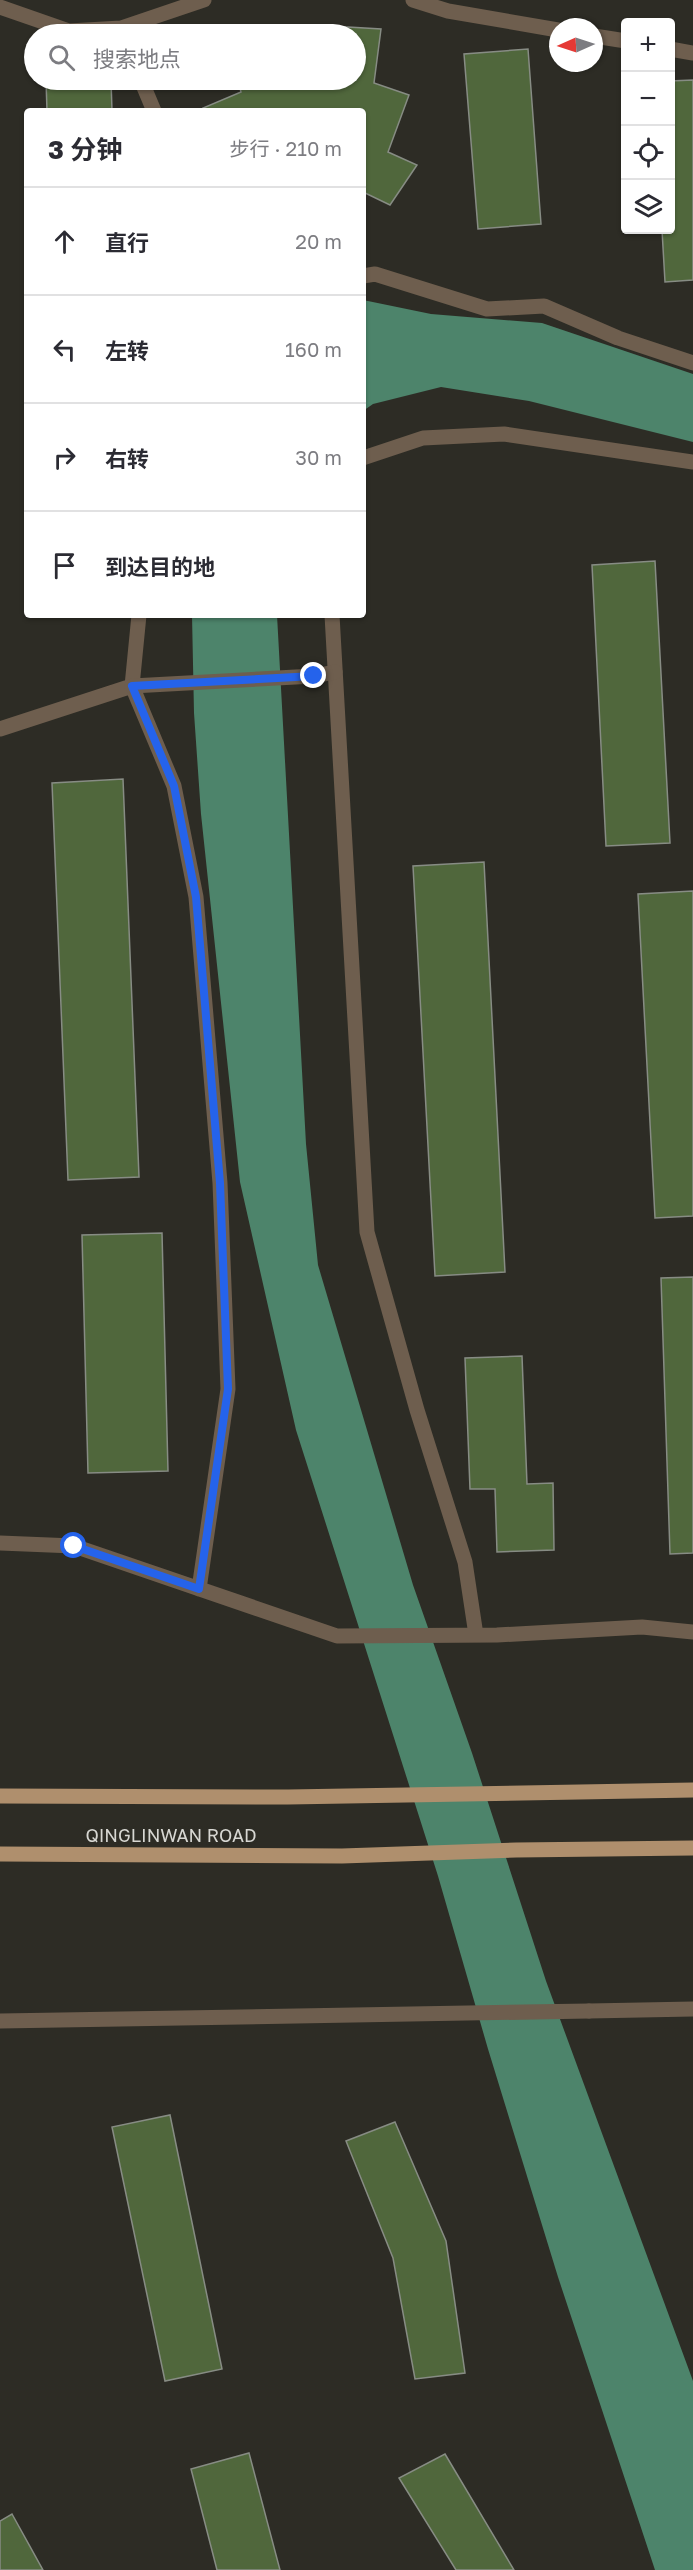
<!DOCTYPE html>
<html lang="zh">
<head>
<meta charset="utf-8">
<style>
  :root { --surface:#fff; --page:#f7f7f7; --text:#2b2b33; --muted:#7c7c81; --line:#e1e1e2 }
  body { margin:0; font-family:"Golos Text","Noto Sans SC",sans-serif; background:var(--page); color:var(--text) }
  .controls { position:absolute; right:18px; top:18px; display:grid; overflow:hidden; border-radius:6px; box-shadow:0 2px 4px #0004 }
  .controls button { width:54px; height:54px; display:grid; place-items:center; padding:0; border:0; border-bottom:2px solid var(--line); background:var(--surface); color:var(--text); font:30px sans-serif }
  .compass { position:absolute; left:549px; top:18px; width:54px; height:54px; border-radius:50%; background:var(--surface); box-shadow:0 2px 4px #0004; rotate:267deg }
  .stop { position:absolute; width:18px; height:18px; margin:-14px; border:4px solid #2563eb; border-radius:50%; background:#fff }
  .stop.end { background:#2563eb; border-color:#fff; box-shadow:0 2px 6px #0008 }
  .list { margin:0; padding:0; list-style:none }
  h2 { display:flex; justify-content:space-between; align-items:center; height:78px; margin:0; padding:0 24px; font-size:26px }
  h2 small { font-size:20px; font-weight:400; color:var(--muted) }
  .list li { display:grid; grid-template-columns:39px 1fr auto; gap:18px; align-items:center; box-sizing:border-box; height:108px; padding:0 24px; border-top:2px solid var(--line) }
  .list b { display:block; font-size:22px; white-space:nowrap }
  .list em { font-size:20px; font-style:normal; color:var(--muted) }
  .icon { flex:none; width:33px; height:33px; fill:none; stroke:currentColor; stroke-width:2; stroke-linecap:round; stroke-linejoin:round }
  .map { position:relative; flex:none; width:693px; height:2570px; overflow:hidden }
  .search { position:absolute; background:var(--surface); box-shadow:0 2px 4px #0004; left:24px; top:24px; width:342px; height:66px; display:flex; align-items:center; gap:15px; box-sizing:border-box; padding:0 21px; border-radius:33px; color:var(--muted); font-size:22px }
  .panel { position:absolute; background:var(--surface); box-shadow:0 2px 4px #0004; left:24px; top:108px; width:342px; height:510px; border-radius:6px }
  .map>svg:first-child { display:block }
</style>
</head>
<body>
<div class="map">
<svg width="693" height="2570" viewBox="0 0 693 2570">
  <rect width="100%" height="100%" fill="#2d2c25"/>
  <path fill="#4d846b" d="M363 300 431 314 542 323 693 374V442L529 401 441 387 373 404 363 411Z
    M192 615H277L306 1144 318 1265 413 1585 472 1753 546 1981 693 2381V2570H655L558 2277 488 2049 438 1876 296 1430 240 1182 201 814 194 713Z"/>
  <path fill="#50673c" stroke="#878c84" stroke-width="1.5" d="M348 27 381 29 374 83 409 95 388 152 417 165 390 205 363 192V111H205L203 108 241 92 238 80H356V34H248Z
    M528 49 541 224 478 229 464 54Z
    M46 80H111L112 111H47Z
    M693 80V280L665 282 662 230H670V81Z
    M655 561 670 843 606 846 592 565Z
    M123 779 139 1177 68 1180 52 783Z
    M484 862 505 1272 435 1276 413 866Z
    M693 891V1216L655 1218 638 894Z
    M162 1233 168 1471 88 1473 82 1235Z
    M693 1277V1553L670 1554 661 1278Z
    M522 1356 527 1484 553 1483 554 1550 497 1552 495 1489H470L465 1358Z
    M170 2115 222 2369 165 2381 112 2127Z
    M395 2122 446 2241 465 2373 415 2379 393 2258 346 2141Z
    M249 2453 280 2570H217L191 2469Z
    M445 2454 514 2570H456L399 2478Z
    M12 2514 43 2570H0V2521Z"/>
  <g fill="none" stroke-linecap="round" stroke-linejoin="round">
    <path stroke="#6e5e4e" stroke-width="15" d="M413 0 448 11 558 30
      M0 7 69 31 121 28 204 0
      M594 36 626 41
      M670 49 693 53
      M141 80 154 111
      M363 276 375 274 487 309 544 306 618 338 693 363
      M363 458 423 438 504 434 693 462
      M139 615 132 686 174 786 196 897 220 1183 228 1389 199 1589
      M332 615 367 1232 417 1410 465 1562 476 1635
      M0 729 132 686
      M0 1543 74 1546 337 1636 497 1635 642 1627 693 1632
      M589 2011 693 2009"/>
    <path stroke="#6e5e4e" stroke-width="15" d="M132 686 314 676 335 672
      M0 2021 589 2011"/>
    <path stroke="#af8f6d" stroke-width="15" d="M0 1796 288 1797 693 1790
      M0 1854 342 1856 516 1850 693 1848"/>
  </g>
  <g fill="none" stroke-linecap="round" stroke-linejoin="round">
    <path stroke="#2563eb" stroke-width="8" d="M74 1546 199 1589 228 1389 220 1183 196 897 174 786 132 686 314 676"/>
  </g>
  <g text-anchor="middle" stroke-width="5" stroke-linejoin="round" paint-order="stroke">
    <g font-size="18" fill="#d7d7d2" stroke="#2d2c25">
      <text x="171" y="1842">QINGLINWAN ROAD</text>
    </g>
  </g>
</svg>
<div class="controls">
<button>+</button>
<button>−</button>
<button><svg class="icon" aria-label="locate" viewBox="0 0 24 24"><circle cx="12" cy="12" r="6"/><path d="M12 2v4M12 18v4M2 12h4M18 12h4"/></svg></button>
<button><svg class="icon" aria-label="layers" viewBox="0 0 24 24"><path d="M12 4l9 5-9 5-9-5zM3 14l9 5 9-5"/></svg></button>
</div>
<svg class="compass" viewBox="-18 -18 36 36"><path d="M0-13l5 13h-10z" fill="#e53935"/><path d="M0 13l5-13h-10z" fill="#7c7c81"/></svg>
<div class="stop" style="left:74px;top:1546px"></div>
<div class="stop end" style="left:314px;top:676px"></div>
<div class="search"><svg class="icon" aria-label="search" viewBox="0 0 24 24"><circle cx="10" cy="10" r="6"/><path d="M15 15l6 6"/></svg>搜索地点</div>
<section class="panel">
<h2>3 分钟<small>步行 · 210 m</small></h2>
<ul class="list">
<li><svg class="icon" aria-label="ahead" viewBox="0 0 24 24"><path d="M12 20V5M6 11l6-6 6 6"/></svg><div><b>直行</b></div><em>20 m</em></li>
<li><svg class="icon" aria-label="left" viewBox="0 0 24 24"><path d="M17 20v-9H6M10 6l-5 5 5 5"/></svg><div><b>左转</b></div><em>160 m</em></li>
<li><svg class="icon" aria-label="right" viewBox="0 0 24 24"><path d="M7 20v-9h11M14 6l5 5-5 5"/></svg><div><b>右转</b></div><em>30 m</em></li>
<li><svg class="icon" aria-label="arrive" viewBox="0 0 24 24"><path d="M6 21V4h12l-3 4 3 4H6"/></svg><div><b>到达目的地</b></div></li>
</ul>
</section>
</div>
</body>
</html>
